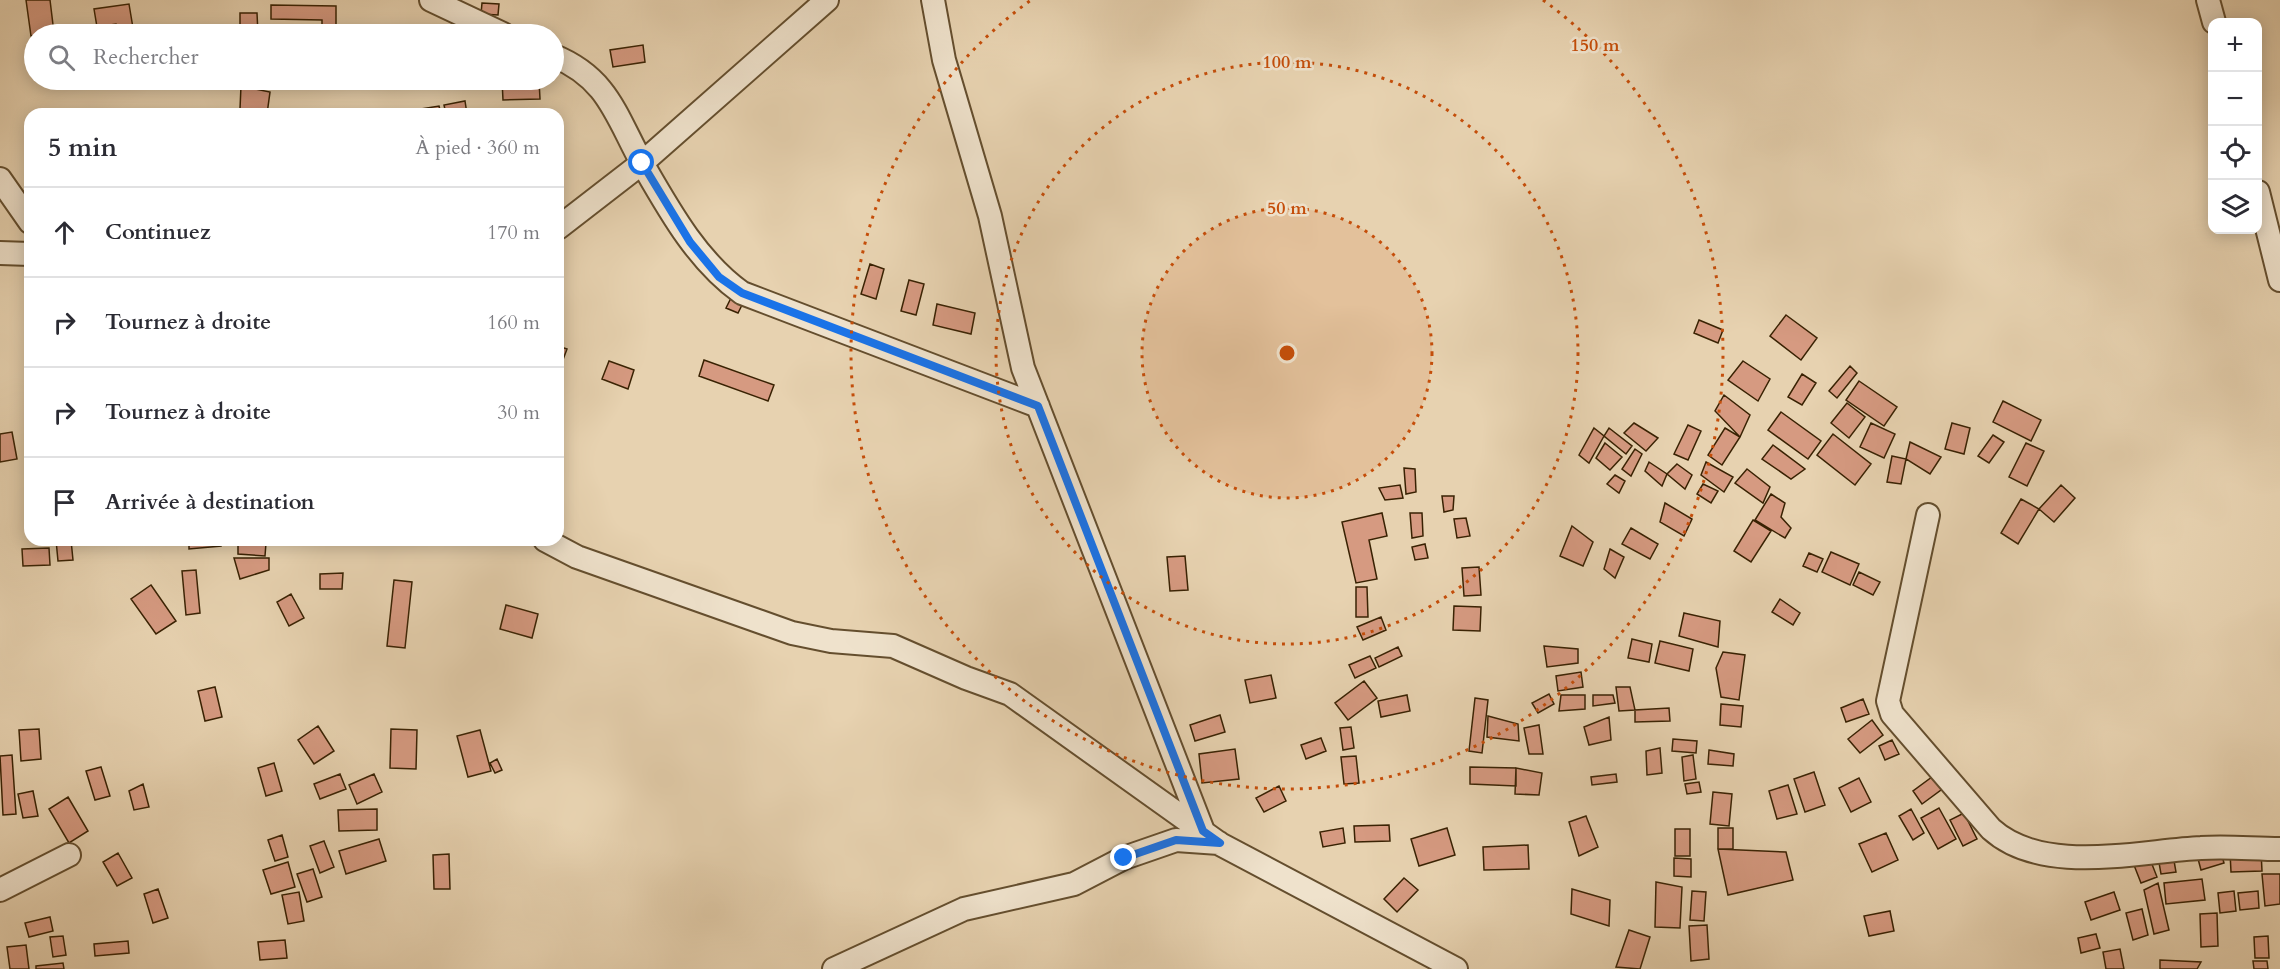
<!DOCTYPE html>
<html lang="fr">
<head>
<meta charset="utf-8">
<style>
  :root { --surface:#fff; --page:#f2f2f3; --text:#2b2b33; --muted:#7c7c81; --line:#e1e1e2 }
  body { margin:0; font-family:Cardo,serif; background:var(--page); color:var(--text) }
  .controls { position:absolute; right:18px; top:18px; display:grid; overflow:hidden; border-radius:12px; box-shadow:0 3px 15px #0003 }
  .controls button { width:54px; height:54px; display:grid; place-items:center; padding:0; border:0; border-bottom:2px solid var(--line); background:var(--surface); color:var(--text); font:30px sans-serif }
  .stop { position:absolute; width:18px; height:18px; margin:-14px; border:4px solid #1a73e8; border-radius:50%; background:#fff }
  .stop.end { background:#1a73e8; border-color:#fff; box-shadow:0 2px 6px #0008 }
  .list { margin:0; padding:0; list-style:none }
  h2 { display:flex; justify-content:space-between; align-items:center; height:78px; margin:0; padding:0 24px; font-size:26px }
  h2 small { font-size:20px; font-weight:400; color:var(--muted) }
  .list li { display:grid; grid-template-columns:39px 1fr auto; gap:18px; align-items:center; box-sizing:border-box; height:90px; padding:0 24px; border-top:2px solid var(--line) }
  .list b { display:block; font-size:22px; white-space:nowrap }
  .list em { font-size:20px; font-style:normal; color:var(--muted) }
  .icon { flex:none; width:33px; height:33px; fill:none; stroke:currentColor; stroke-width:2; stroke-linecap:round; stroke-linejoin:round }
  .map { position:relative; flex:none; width:2280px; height:969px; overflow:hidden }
  .search { position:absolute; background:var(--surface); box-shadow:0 3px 15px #0003; left:24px; top:24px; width:540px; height:66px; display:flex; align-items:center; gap:15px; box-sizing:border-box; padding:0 21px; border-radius:33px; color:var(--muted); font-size:22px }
  .panel { position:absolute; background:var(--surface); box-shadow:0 3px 15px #0003; left:24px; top:108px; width:540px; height:438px; border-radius:18px }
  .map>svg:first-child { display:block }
</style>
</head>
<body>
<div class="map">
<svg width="2280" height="969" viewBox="0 0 2280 969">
  <rect width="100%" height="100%" fill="#e7d2b0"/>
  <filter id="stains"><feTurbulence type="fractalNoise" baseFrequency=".00333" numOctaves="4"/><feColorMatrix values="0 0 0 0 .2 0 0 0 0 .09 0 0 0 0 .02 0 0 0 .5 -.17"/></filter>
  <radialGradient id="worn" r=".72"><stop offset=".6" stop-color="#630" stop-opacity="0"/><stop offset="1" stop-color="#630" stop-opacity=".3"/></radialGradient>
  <path fill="#d69a81" stroke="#392203" stroke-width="1.5" d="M26 0H50L54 33 31 36Z
    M482 3 499 4 498 15 481 14Z
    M129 4 134 34H118L116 24 97 27 94 9Z
    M271 5 336 6V34H322V20L271 19Z
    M240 13H257L258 34H240Z
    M367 25 379 27 377 34H365Z
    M643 45 645 62 613 67 610 50Z
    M220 80H243L241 86Z
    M502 80H539L540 99 503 100Z
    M241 86 270 92 267 114 240 109Z
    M465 101 467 114H446L444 105Z
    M439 106 441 114H415V110Z
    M870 264 884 269 876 299 861 294Z
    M909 280 924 284 916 315 901 311Z
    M731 298 743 303 738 313 726 308Z
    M937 304 975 313 971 334 933 325Z
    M1786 315 1817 338 1801 360 1770 336Z
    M1699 320 1723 330 1718 343 1694 333Z
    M558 346 567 349 558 373Z
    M704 360 774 385 768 401 699 376Z
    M609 361 634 370 628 389 602 379Z
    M1743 361 1770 379 1758 401 1728 380Z
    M1850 366 1857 373 1837 398 1829 391Z
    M1802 374 1816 383 1802 405 1788 397Z
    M1859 381 1897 407 1884 426 1846 400Z
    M1724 395 1750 415 1740 437 1715 411Z
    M2003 401 2041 420 2031 441 1993 422Z
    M1847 403 1865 417 1849 438 1831 423Z
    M1781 412 1821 441 1808 459 1768 430Z
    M1634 423 1658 438 1646 451 1624 433Z
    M1871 423 1895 434 1884 458 1860 447Z
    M1952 423 1970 428 1964 454 1945 449Z
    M1688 425 1701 431 1688 460 1674 454Z
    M1594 428 1604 436 1589 463 1579 455Z
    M1609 428 1632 446 1626 454 1604 436Z
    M1725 428 1740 437 1722 465 1708 455Z
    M12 432 17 459 0 462V434Z
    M1833 434 1871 464 1855 485 1817 455Z
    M1993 435 2004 442 1989 463 1978 456Z
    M1910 442 1941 457 1930 474 1906 459Z
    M1605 443 1622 457 1610 470 1596 458Z
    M2026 443 2044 451 2027 486 2009 477Z
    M1773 445 1805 469 1791 479 1762 459Z
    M1635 449 1642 454 1631 476 1622 469Z
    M1892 456 1906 459 1901 484 1887 482Z
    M1649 462 1667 474 1662 486 1645 471Z
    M1706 462 1733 477 1724 492 1701 475Z
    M1677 464 1692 475 1685 489 1667 474Z
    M1404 468 1415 469 1416 492 1406 494Z
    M1747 469 1770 487 1763 503 1735 483Z
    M1615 475 1625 481 1619 493 1607 484Z
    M1703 484 1718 491 1711 503 1697 494Z
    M1400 485 1403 498 1385 500 1379 488Z
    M2061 485 2075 498 2054 522 2039 509Z
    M1771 494 1785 503 1781 517 1791 528 1785 538 1755 520Z
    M1442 496H1454L1453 510 1444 512Z
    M2021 499 2039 509 2018 544 2001 533Z
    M1665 503 1692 519 1684 536 1660 522Z
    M1382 513 1387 536 1369 540 1377 579 1356 583 1342 522Z
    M1410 513H1422L1423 536 1412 538Z
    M1466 518 1470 536 1457 538 1454 519Z
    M1753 520 1771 531 1751 562 1734 551Z
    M1572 526 1593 542 1583 566 1560 556Z
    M1631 528 1658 544 1650 559 1622 544Z
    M56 540H71L73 560 58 561Z
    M189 540H220L221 546 189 549Z
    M238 542 266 543 265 556 238 554Z
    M1425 544 1428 558 1415 560 1412 547Z
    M49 548 50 565 23 566 22 549Z
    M1610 549 1624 557 1615 578 1604 569Z
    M1831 552 1859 564 1850 585 1822 572Z
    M1809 553 1823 559 1817 572 1803 566Z
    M1185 556 1188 590 1170 591 1167 557Z
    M234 558H269V570L240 579Z
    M1479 567 1481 595 1464 596 1462 568Z
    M196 570 200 613 186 615 182 571Z
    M1859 572 1880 582 1873 595 1853 585Z
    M343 573 342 589H320V574Z
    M394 580 412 582 405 648 387 646Z
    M151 585 176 621 156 634 131 599Z
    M1356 587H1367L1368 617H1356Z
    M291 594 304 618 289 626 277 602Z
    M1780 599 1800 613 1793 625 1772 612Z
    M506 605 538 614 532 638 500 629Z
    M1454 606 1481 607 1480 631 1453 630Z
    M1684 613 1720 621 1718 647 1679 636Z
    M1381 617 1386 630 1363 640 1357 627Z
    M1632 639 1652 644 1649 662 1628 658Z
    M1660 641 1693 649 1689 671 1655 663Z
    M1544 646 1578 649V663L1547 667Z
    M1398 647 1402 656 1379 667 1375 658Z
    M1723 652 1745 655 1739 700 1721 697 1716 668Z
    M1370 656 1376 668 1355 678 1349 665Z
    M1581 672 1583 687 1558 691 1556 676Z
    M1271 675 1276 698 1250 703 1245 680Z
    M1364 681 1377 698 1348 720 1335 703Z
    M215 687 222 717 205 721 198 691Z
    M1616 687H1630L1635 710 1619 711Z
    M1549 694 1554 704 1538 713 1532 703Z
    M1407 695 1410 711 1381 717 1378 701Z
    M1561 695H1585V709L1559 711Z
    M1593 695H1613L1615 703 1593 706Z
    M1475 698 1488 700 1482 753 1469 751Z
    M1863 699 1869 714 1846 722 1841 708Z
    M1721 704 1743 706 1741 727 1720 725Z
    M1669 708 1670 721 1635 722V710Z
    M1220 715 1225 732 1195 741 1190 725Z
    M1488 716 1518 724 1519 741 1487 737Z
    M1609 717 1611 740 1589 745 1584 727Z
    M1872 720 1883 735 1860 753 1848 739Z
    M1539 725 1543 754H1529L1524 728Z
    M318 726 334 751 314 764 298 740Z
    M1351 727 1354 748 1343 750 1340 728Z
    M39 729 41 759 21 761 19 730Z
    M391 729 417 730 416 769 390 768Z
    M480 730 491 771 468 777 457 736Z
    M1321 738 1326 751 1306 759 1301 745Z
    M1673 739 1697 741 1696 753 1672 751Z
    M1892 740 1899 754 1885 760 1879 746Z
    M1660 748 1662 773 1647 775 1646 751Z
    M1235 749 1239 779 1202 783 1199 754Z
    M1709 750 1734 754 1733 766 1708 764Z
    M12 755 16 814 3 815 0 756Z
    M1693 755 1696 779 1684 781 1682 757Z
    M1356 756 1359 783 1344 784 1341 757Z
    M497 759 502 770 495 773 490 763Z
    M274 763 282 791 266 796 258 768Z
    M101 767 110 796 95 800 86 771Z
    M1470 767 1516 768V786L1470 784Z
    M1516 768 1542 773 1539 795 1515 794Z
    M1814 772 1825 805 1805 812 1794 779Z
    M340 774 346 789 320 799 314 784Z
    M374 774 382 792 357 804 349 785Z
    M1616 774 1617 782 1592 785 1591 777Z
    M1936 774 1945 787 1922 804 1913 791Z
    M1859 778 1871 802 1851 812 1839 788Z
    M1699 782 1701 792 1687 794 1685 784Z
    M143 784 149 807 134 810 129 791Z
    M1788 785 1797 814 1777 819 1769 791Z
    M1279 786 1286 801 1264 812 1256 798Z
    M33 791 38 816 23 818 18 794Z
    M1713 792 1732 794 1729 826 1710 824Z
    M68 797 88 831 69 843 49 809Z
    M1939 808 1956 839 1938 849 1921 818Z
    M377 809V830L339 831 338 810Z
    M1911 809 1924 833 1913 840 1899 816Z
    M1964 813 1977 839 1963 846 1950 820Z
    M1586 816 1598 847 1579 856 1569 822Z
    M1389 825 1390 841 1355 842 1354 826Z
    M1343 828 1345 843 1323 847 1320 832Z
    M1447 828 1455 855 1419 866 1411 839Z
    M1718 828H1733V849H1718Z
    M1675 829H1690V856H1675Z
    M1886 833 1898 860 1872 872 1859 844Z
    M282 835 288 857 275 861 268 840Z
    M379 839 386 861 346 874 339 851Z
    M324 841 334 867 320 873 310 846Z
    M1528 845 1529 869 1484 870 1483 847Z
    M1718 849 1786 852 1793 880 1728 895Z
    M2220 849 2224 863 2201 870 2197 855Z
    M2261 851 2262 871 2231 872 2230 852Z
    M118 853 132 878 117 886 103 862Z
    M449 854 450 889H434L433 855Z
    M2148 854 2157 877 2141 883 2132 860Z
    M2173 855 2176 872 2161 874 2158 857Z
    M1674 858 1691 859V877L1674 876Z
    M288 862 295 887 271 894 263 870Z
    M313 869 322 897 307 902 297 874Z
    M2262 874H2280V904L2265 906Z
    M1404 878 1418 890 1397 912 1384 899Z
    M2202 879 2205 900 2166 904 2164 883Z
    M1656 882 1682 887 1680 928 1655 927Z
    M2158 883 2169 930 2154 934 2144 890Z
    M158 889 168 918 153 923 144 894Z
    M1572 889 1610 900 1609 926 1571 914Z
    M1692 891 1706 892 1704 921 1690 920Z
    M2234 891 2236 911 2220 913 2218 893Z
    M2258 891 2259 908 2240 910 2238 893Z
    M299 892 304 921 288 924 282 895Z
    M2114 892 2120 910 2091 920 2085 902Z
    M2142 909 2148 935 2133 940 2126 913Z
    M1890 911 1894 931 1869 936 1864 916Z
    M2217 913 2218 946 2201 947 2200 914Z
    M50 917 53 931 29 937 25 923Z
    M1707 925 1709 959 1691 961 1689 926Z
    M1629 930 1650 937 1640 969 1616 967Z
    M2096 934 2100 948 2081 953 2078 938Z
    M63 936 66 955 53 957 50 937Z
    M2268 936 2269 958H2255L2254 937Z
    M285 940 287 958 260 960 258 942Z
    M128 941 129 953 95 956 94 944Z
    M26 945 29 969H10L7 947Z
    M2120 949 2124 969H2106L2103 952Z
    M2160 960 2201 962 2197 969H2160Z
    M2253 961H2267L2268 969H2254Z
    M63 963 64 969H36V966Z"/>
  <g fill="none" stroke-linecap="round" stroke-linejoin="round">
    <defs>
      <path id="minor" d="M431 0 503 34
        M933 0 944 60 990 216 1023 368 1203 831
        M2208 0 2214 22
        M554 56C608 78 616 116 642 163 669 210 697 261 742 293L1038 406
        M0 179 30 222
        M2258 192 2280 280
        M558 228 642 163 827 0
        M0 253 30 254
        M1928 515 1888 701 1892 714 1991 829C2043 876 2138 851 2201 848 2227 846 2254 849 2280 849
        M545 540 577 557 792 633 831 641 893 646 966 678 1010 694 1220 844 1456 969
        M0 890 69 855
        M834 969 964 909 1074 884 1124 858 1176 840 1219 843"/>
    </defs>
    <use href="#minor" stroke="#644e2e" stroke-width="26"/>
    <use href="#minor" stroke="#efe2cc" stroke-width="22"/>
  </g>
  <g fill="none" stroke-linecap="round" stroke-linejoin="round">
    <path stroke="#1a73e8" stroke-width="8" d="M642 163 690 242 719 277 742 293 1038 406 1203 831 1220 843 1176 840 1124 858"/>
  </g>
  <circle cx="1287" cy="353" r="145" fill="#c54e0a" fill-opacity=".12"/>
  <g fill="none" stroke="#c54e0a" stroke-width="3" stroke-dasharray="3 6">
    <circle cx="1287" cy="353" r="145"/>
    <circle cx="1287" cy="353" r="291"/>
    <path d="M1543 0A436 436 0 1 1 1031 0"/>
  </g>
  <circle cx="1287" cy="353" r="9" fill="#c54e0a" stroke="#efe2cc" stroke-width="3"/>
  <g font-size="18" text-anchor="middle" font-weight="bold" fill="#c54e0a" stroke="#efe2cc" stroke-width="5" stroke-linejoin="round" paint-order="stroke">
    <text x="1595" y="51">150 m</text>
    <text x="1287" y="68">100 m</text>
    <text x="1287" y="214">50 m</text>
  </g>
  <rect width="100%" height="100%" filter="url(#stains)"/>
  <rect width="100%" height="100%" fill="url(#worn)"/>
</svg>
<div class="controls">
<button>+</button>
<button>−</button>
<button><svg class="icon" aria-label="locate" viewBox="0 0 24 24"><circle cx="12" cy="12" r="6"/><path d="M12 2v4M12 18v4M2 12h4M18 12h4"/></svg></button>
<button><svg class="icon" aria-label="layers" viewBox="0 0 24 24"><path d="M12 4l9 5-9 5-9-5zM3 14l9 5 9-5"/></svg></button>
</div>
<div class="stop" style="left:642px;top:163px"></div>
<div class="stop end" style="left:1124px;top:858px"></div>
<div class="search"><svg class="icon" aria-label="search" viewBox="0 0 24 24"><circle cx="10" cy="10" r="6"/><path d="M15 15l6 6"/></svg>Rechercher</div>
<section class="panel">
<h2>5 min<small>À pied · 360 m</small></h2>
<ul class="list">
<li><svg class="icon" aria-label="ahead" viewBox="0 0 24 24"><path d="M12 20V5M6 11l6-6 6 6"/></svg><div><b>Continuez</b></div><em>170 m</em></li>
<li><svg class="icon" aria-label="right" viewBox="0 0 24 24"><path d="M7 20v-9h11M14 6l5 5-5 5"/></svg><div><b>Tournez à droite</b></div><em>160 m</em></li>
<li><svg class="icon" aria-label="right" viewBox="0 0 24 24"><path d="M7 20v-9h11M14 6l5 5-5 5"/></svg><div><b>Tournez à droite</b></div><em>30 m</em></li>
<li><svg class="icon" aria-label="arrive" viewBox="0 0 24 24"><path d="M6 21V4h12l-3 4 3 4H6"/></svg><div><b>Arrivée à destination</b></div></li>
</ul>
</section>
</div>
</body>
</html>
